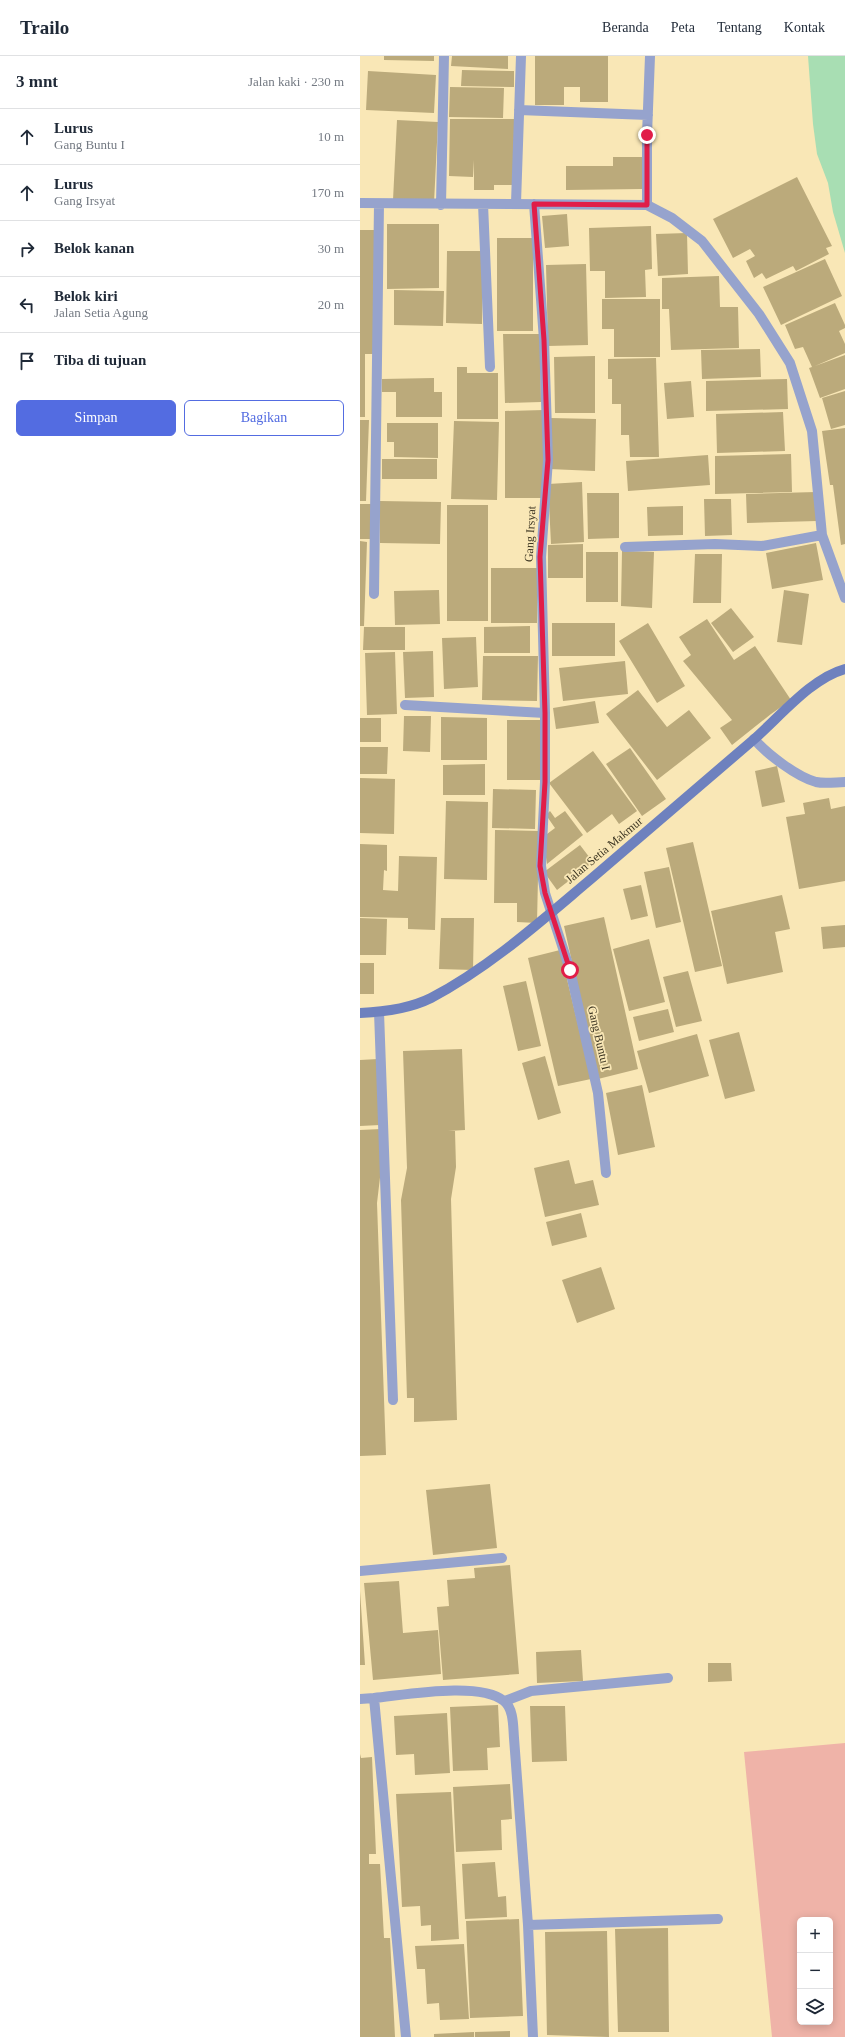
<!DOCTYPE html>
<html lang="id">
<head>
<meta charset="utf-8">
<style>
  :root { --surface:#fff; --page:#f2f2f3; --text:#1f2937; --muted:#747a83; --line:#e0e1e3; --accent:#536ce1 }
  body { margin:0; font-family:"Times New Roman",serif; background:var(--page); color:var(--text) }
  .controls { position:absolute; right:12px; bottom:12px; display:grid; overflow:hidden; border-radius:6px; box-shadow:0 2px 10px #0003 }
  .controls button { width:36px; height:36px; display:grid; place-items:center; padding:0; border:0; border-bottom:1px solid var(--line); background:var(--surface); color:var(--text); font:20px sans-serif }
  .stop { position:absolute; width:12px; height:12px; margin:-9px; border:3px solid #e11d48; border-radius:50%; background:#fff }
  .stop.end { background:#e11d48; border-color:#fff; box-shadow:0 1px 4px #0008 }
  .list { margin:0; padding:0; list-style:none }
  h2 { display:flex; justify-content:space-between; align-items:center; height:52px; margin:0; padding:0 16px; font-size:17px }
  h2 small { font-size:13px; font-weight:400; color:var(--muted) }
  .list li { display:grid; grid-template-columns:26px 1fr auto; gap:12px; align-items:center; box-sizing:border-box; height:56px; padding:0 16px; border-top:1px solid var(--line) }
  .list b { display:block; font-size:15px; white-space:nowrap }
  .list p { margin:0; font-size:13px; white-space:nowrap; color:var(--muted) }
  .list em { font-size:13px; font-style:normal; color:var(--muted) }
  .actions { display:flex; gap:8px; padding:12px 16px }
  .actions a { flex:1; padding:9px 0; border:1px solid var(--accent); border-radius:6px; text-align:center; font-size:14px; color:var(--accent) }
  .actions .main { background:var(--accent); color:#fff }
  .icon { flex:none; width:22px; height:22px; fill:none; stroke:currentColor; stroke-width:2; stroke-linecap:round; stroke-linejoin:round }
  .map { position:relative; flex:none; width:485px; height:1981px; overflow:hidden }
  header { display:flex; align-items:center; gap:24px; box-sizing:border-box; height:56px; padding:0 20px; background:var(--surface); border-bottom:1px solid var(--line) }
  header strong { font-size:19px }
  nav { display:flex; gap:22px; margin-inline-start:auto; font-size:14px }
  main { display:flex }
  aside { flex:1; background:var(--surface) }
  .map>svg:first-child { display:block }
</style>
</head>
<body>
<header>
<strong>Trailo</strong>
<nav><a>Beranda</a><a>Peta</a><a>Tentang</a><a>Kontak</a></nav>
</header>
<main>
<aside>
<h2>3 mnt<small>Jalan kaki · 230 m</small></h2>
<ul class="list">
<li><svg class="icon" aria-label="ahead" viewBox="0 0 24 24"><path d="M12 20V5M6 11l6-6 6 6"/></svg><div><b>Lurus</b><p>Gang Buntu I</p></div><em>10 m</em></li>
<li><svg class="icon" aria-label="ahead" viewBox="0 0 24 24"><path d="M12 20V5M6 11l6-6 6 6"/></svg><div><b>Lurus</b><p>Gang Irsyat</p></div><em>170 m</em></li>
<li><svg class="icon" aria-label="right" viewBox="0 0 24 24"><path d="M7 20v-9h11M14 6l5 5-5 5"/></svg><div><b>Belok kanan</b></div><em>30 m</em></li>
<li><svg class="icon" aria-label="left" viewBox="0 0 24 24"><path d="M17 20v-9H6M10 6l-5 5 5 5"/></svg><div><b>Belok kiri</b><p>Jalan Setia Agung</p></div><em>20 m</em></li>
<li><svg class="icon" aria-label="arrive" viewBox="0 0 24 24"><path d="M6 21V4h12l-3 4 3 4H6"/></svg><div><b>Tiba di tujuan</b></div></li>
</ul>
<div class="actions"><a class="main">Simpan</a><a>Bagikan</a></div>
</aside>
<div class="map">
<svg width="485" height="1981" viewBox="0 0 485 1981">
  <rect width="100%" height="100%" fill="#f9e7b6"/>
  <path fill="#efb3a8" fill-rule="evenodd" d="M485 1687V1981H412L384 1696ZM440 1864H470V1966H440Z"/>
  <path fill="#a8deb3" d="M448 0H485V197L473 156 468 127 457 98 453 68Z"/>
  <path fill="#bbaa7b" d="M24 0H74V5L24 4Z
    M92 0H148V13L91 10Z
    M175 0H248V46H220V31H204V49H175Z
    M102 14 154 15V31L101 30Z
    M8 15 76 19 74 57 6 54Z
    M90 31 144 32 143 62 89 61Z
    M90 63H154V129H134V134H114V104L113 121 89 120Z
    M37 64 78 66 74 147 33 144Z
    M253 101H282V133L206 134V110H253Z
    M437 121 472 190 466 192 469 198 436 215 433 210 406 223 402 217 394 222 386 205 395 200 390 193 373 202 353 163Z
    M207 158 209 190 185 192 182 160Z
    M27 168H79V232L27 233Z
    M291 170 292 213 285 214 286 241 245 242V215H230L229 172Z
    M0 174H15L14 298H5V361H0Z
    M327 177 328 218 298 220 296 178Z
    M137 182H173V275H137Z
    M87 195H123L122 268 86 267Z
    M465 203 482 240 421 269 403 231Z
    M226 208 228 289 188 290 186 209Z
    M359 220 360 251H378L379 292 311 294 309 253H302V222Z
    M34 234 84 235 83 270 34 269Z
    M242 243H300V301H254V273H242Z
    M475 247 485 269V272L479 275 485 288V297L455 310 485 299V333L460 342 449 312 452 311 443 291 435 293 425 269Z
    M143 278H180L181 346 145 347Z
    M400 293 401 321 342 323 341 294Z
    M235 300V357H195L194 301Z
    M296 302 299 401H270L269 379H261V348H252V323H248V303Z
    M97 311H107V317H138V363H97Z
    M74 322V336H82V361H36V336H22V323Z
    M427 323 428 353 346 355V325Z
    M331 325 334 361 307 363 304 327Z
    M485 335V369L471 373 462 342Z
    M184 354 185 442H145V355Z
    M423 356 425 395 357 397 356 358Z
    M190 362 236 363 235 415 189 413Z
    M0 364H9L6 445H0Z
    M94 365 139 366 137 444 91 443Z
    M27 367H78V402L34 401V386H27Z
    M485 372V488L481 489 473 429H470L462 375Z
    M431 398 432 436 355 438V400Z
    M348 399 350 429 268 435 266 405Z
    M22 403H77V423H22Z
    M222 426 224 486 191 488 188 428Z
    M456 436 457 465 387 467 386 438Z
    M227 437H259V482L228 483Z
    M344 443H371L372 479 345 480Z
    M20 445 81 446 80 488 20 487Z
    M0 448H11L10 483H0Z
    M87 449H128V565H87Z
    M323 450V479L288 480 287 451Z
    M0 485 7 486 4 570H0Z
    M456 487 463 524 412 533 406 497Z
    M223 488V522H188V489Z
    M262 495 294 496 292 552 261 550Z
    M226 496H258V546H226Z
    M335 498H362L361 547H333Z
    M131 512H177V567H131Z
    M79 534 80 568 35 569 34 535Z
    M424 534 449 538 442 589 417 586Z
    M371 552 394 581 373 596 351 567Z
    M347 563 374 604 395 590 431 644 411 658 372 689 360 672 372 664 323 605 331 599 319 581Z
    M192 567H255V600H192Z
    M288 567 325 630 297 647 259 585Z
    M170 570V597H124V571Z
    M4 571H45V594H3Z
    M116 581 118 631 84 633 82 582Z
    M73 595 74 641 45 642 43 596Z
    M35 596 37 658 7 659 5 597Z
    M123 600H178L177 645 122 644Z
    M265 605 268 638 203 645 199 612Z
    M278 634 307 671 329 654 351 682 297 724 246 658Z
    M235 645 239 667 196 673 193 652Z
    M44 660H71L70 696 43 695Z
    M81 661 127 662V704H81Z
    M0 662H21V686H0Z
    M147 664H182V724H147Z
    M0 691H28L27 718H0Z
    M270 692 306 743 282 760 246 708Z
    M233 695 277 755 259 768 252 758 227 777 189 727Z
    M125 708V739H83V709Z
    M417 710 425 746 402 751 395 715Z
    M0 722 35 723 34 778 0 777Z
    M133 733 176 734 175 773 132 772Z
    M469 742 471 753 485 750V825L439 833 426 761 445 758 443 747Z
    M86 745 128 746 127 824 84 823Z
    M190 755 195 762 205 755 223 779 187 808 183 781 195 772 186 759Z
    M135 774 179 775 177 867 157 866V847H134Z
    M333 786 362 910 335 916 306 792Z
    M0 788 27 789V815L24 814 23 834 38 835 39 800 77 801 75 874 48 873V862L0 861Z
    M220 789 233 806 197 834 184 816Z
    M309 811 321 866 296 872 284 816Z
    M281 829 288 860 271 864 263 833Z
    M422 839 430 873 415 876 423 916 367 928 351 855Z
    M244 861 278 1013 238 1023 204 870Z
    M0 862 27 863 26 899H0Z
    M81 862H114L113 914 79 913Z
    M485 869V891L463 893 461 871Z
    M289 883 305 946 269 955 253 893Z
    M200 894 231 1023 198 1030 168 902Z
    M0 907H14V938H0Z
    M328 915 342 965 316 971 303 921Z
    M166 925 181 990 158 995 143 930Z
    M308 953 314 976 279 985 273 961Z
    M379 976 395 1035 365 1043 349 984Z
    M337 978 349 1020 289 1037 277 995Z
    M102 993 105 1074 88 1075H95L96 1111 91 1143 97 1364 54 1366V1342H47L41 1144 47 1112 43 995Z
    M185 1000 201 1057 178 1064 162 1007Z
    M18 1003 20 1069 0 1070V1004Z
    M282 1029 295 1091 258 1099 246 1037Z
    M21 1073V1113L17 1147 26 1399 0 1400V1074Z
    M209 1104 215 1128 233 1124 239 1149 185 1161 174 1112Z
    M221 1157 227 1181 192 1190 186 1166Z
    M241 1211 255 1253 217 1267 202 1224Z
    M130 1428 137 1492 73 1499 66 1434Z
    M150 1509 159 1618 83 1624 77 1551 89 1550 87 1524 115 1522 114 1512Z
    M39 1525 43 1577 78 1574 81 1618 13 1624 4 1527Z
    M0 1535 5 1609H0Z
    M221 1594 223 1625 177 1627 176 1596Z
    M348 1607H371L372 1625 348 1626Z
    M138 1649 140 1691 127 1692 128 1714 93 1715 90 1651Z
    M170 1650H205L207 1705 172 1706Z
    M87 1657 90 1717 55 1719 54 1698 36 1699 34 1660Z
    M0 1698 1 1702 12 1701 16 1798H9V1808H20L24 1882H30L35 1981H0Z
    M150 1728 152 1763 141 1764 142 1794 96 1796 93 1731Z
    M91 1736 99 1883 71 1885V1869L61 1870 60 1850 42 1851 36 1738Z
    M135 1806 138 1841 146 1840 147 1861 105 1863 102 1808Z
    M159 1863 163 1960 110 1962 106 1865Z
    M308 1872 309 1976H258L255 1873Z
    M247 1875 249 1981 187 1979 185 1876Z
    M104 1888 109 1963 80 1964 79 1947 67 1948 65 1913H57L55 1890Z
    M150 1975V1981H115V1976Z
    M114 1976V1981H74V1978Z"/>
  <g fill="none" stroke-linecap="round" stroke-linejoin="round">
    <path stroke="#96a3cd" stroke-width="10" d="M145 1645 171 1635 308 1622"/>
    <path stroke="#96a3cd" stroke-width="10" d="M159 54 288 59
      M0 147 287 149 312 162 342 185 399 258 430 307 452 375 462 479 485 542
      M156 147 161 0
      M123 148 130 311
      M174 148 184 284 188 404 181 501 185 657V726L181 810 185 837 210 914 238 1037 246 1117
      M81 149 84 0
      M287 149V79L290 0
      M265 491 355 488 402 490 462 479
      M14 538 19 148
      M45 649 185 657
      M394 683C407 698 437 721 456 726 465 728 477 726 485 726
      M19 956 33 1344
      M0 1515 142 1502
      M14 1642C45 1639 120 1625 144 1645 154 1653 153 1671 154 1682L168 1869 173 1981
      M0 1643 14 1642 46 1981
      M168 1869 358 1863"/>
    <path stroke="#6e81be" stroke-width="10" d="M0 957C24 956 49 953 71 942 130 911 181 865 231 823 285 777 339 731 392 685 419 662 451 622 485 613"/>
  </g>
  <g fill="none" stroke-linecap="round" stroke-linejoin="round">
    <path stroke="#e11d48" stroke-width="5" d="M210 914 185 837 180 810 185 726V657L180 501 188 404 184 284 174 148 287 149V79"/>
  </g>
  <g text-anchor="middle" stroke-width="3.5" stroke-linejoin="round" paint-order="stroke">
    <g font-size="12" fill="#3c3522" stroke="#f9e7b6">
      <text transform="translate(170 478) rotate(-87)" y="4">Gang Irsyat</text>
      <text transform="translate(244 794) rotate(-40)" y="4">Jalan Setia Makmur</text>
      <text transform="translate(239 982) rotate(77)" y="4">Gang Buntu I</text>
    </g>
  </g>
</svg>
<div class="controls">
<button>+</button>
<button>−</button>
<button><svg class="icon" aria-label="layers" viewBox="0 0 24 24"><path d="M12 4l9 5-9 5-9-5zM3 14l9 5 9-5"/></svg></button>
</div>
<div class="stop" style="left:210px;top:914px"></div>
<div class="stop end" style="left:287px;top:79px"></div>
</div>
</main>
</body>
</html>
